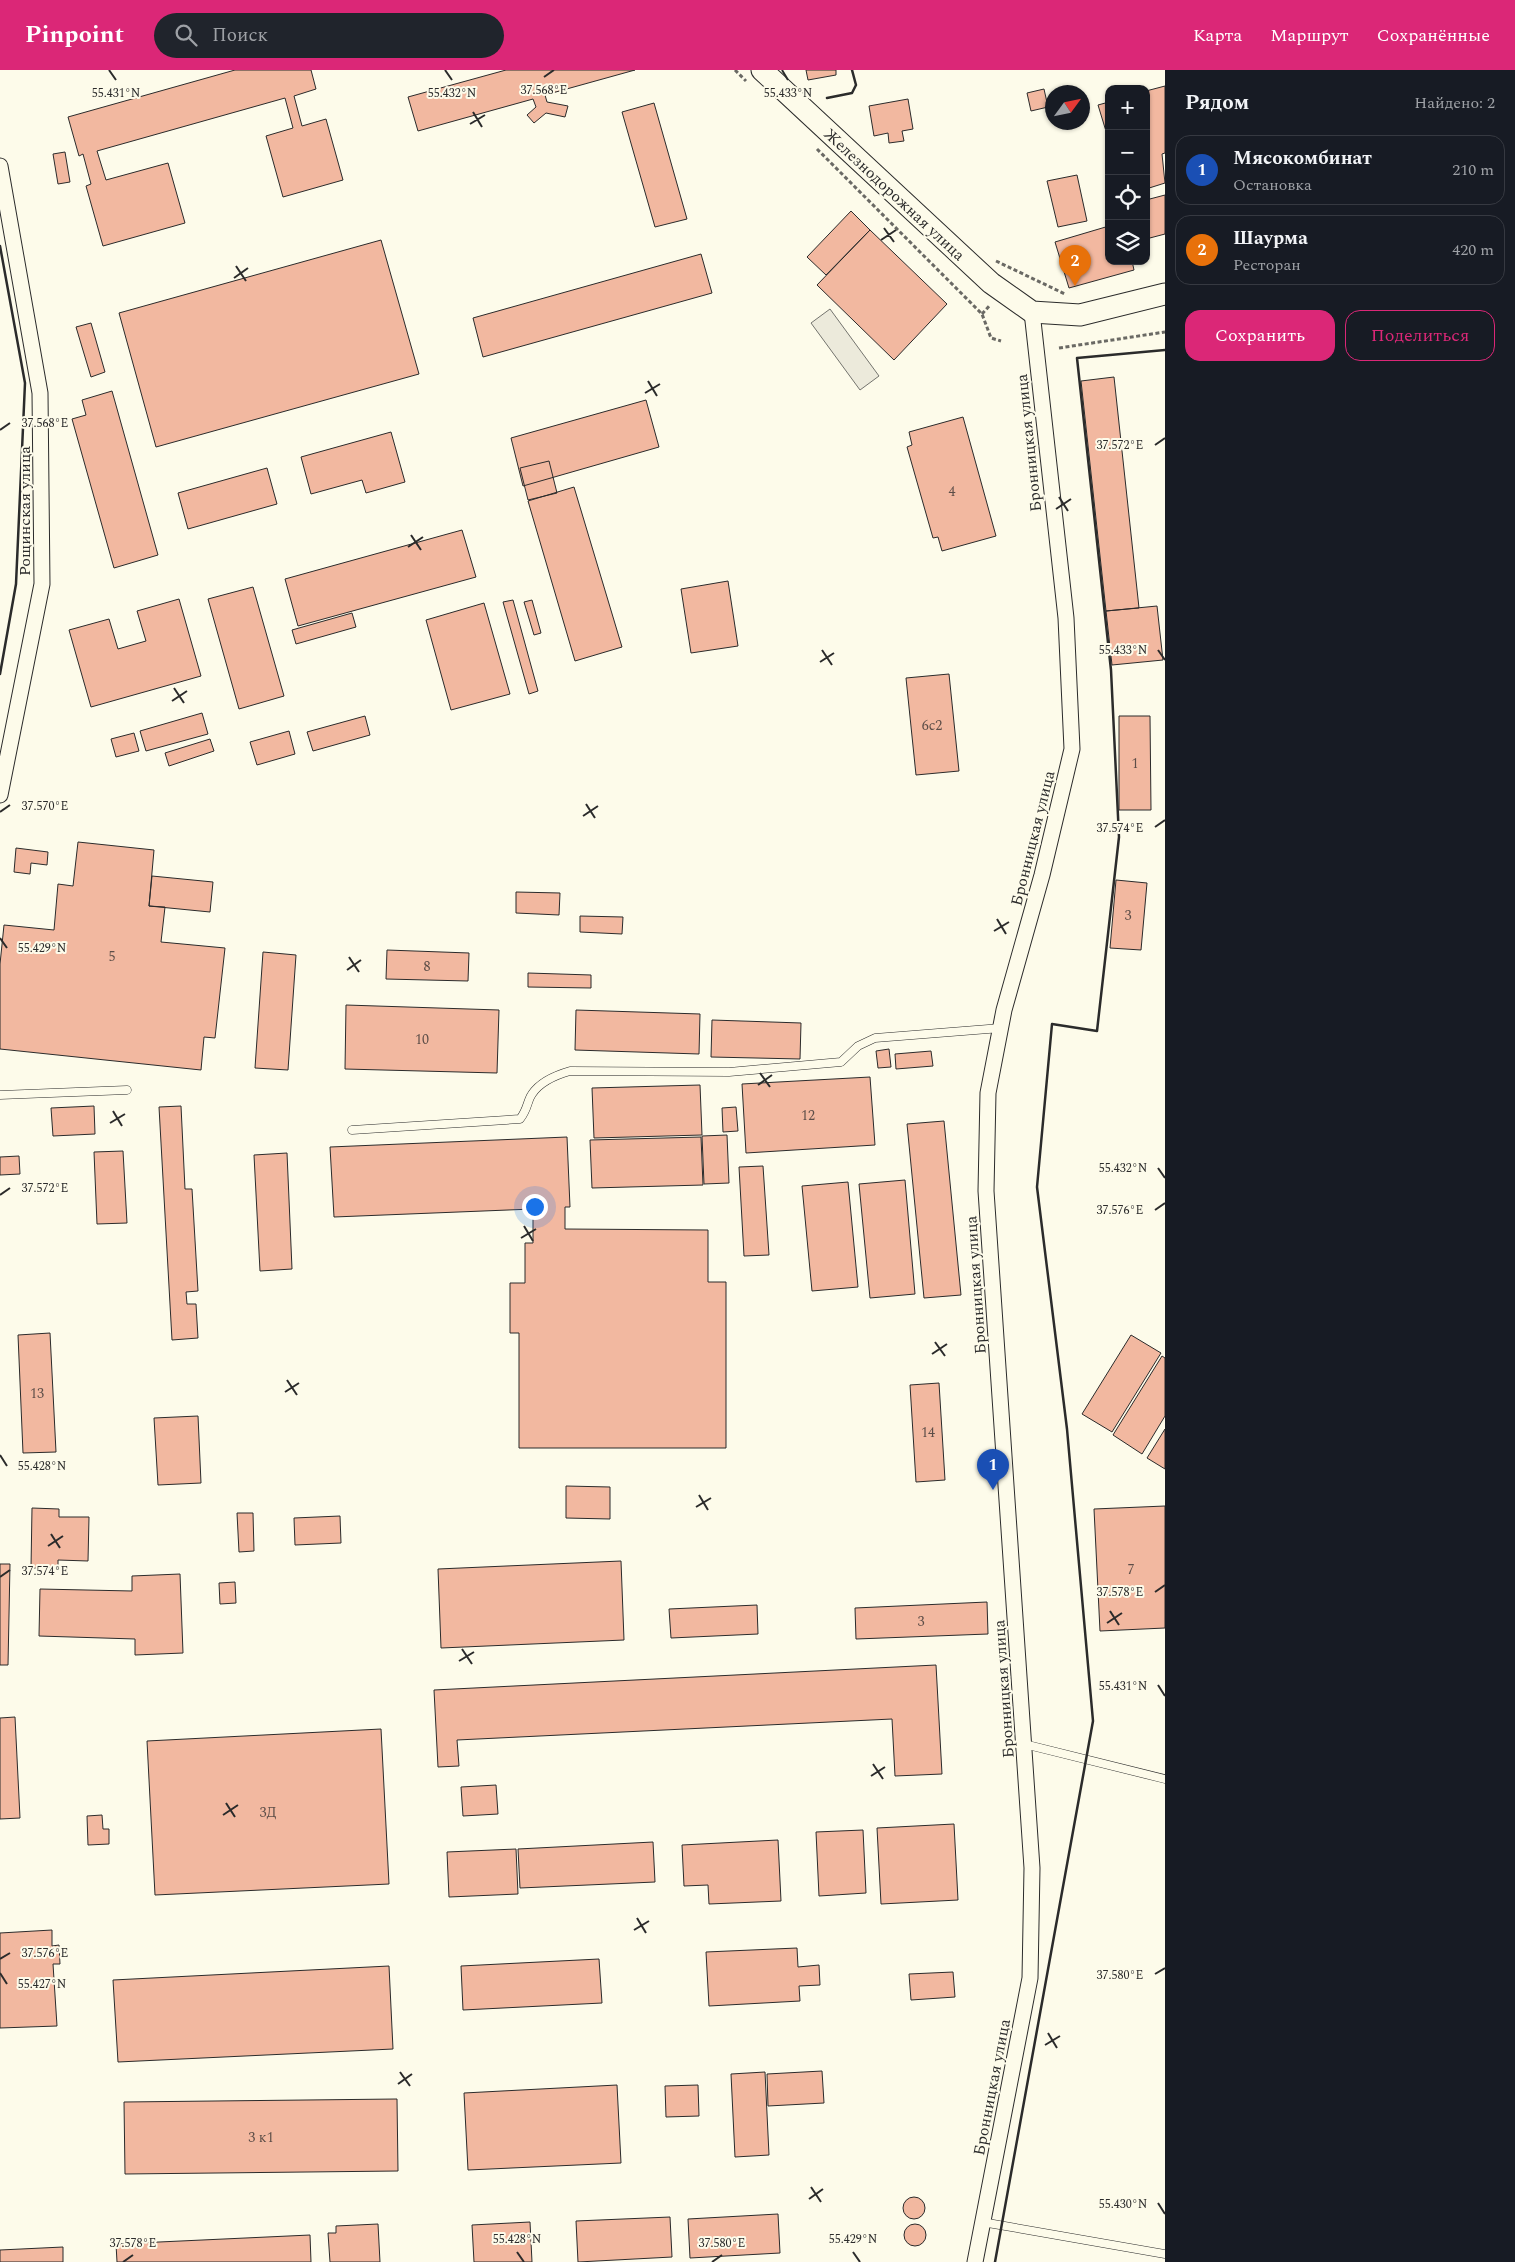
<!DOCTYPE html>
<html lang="ru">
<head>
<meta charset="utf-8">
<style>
  :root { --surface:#171b24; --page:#20242c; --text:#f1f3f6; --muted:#9ea1a6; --line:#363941; --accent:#db2777 }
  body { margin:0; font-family:Spectral,serif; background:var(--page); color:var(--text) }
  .controls { position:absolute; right:15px; top:15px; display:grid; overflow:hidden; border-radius:10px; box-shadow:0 1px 4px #0004 }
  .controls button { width:45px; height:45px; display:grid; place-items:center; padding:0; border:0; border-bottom:1px solid var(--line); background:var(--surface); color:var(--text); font:25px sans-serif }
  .compass { position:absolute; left:1045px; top:15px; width:45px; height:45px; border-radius:50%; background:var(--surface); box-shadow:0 1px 4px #0004; rotate:57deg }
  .you { position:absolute; left:534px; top:1136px; width:18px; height:18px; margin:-12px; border:4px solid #fff; border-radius:50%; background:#1a73e8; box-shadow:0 0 0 8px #1a73e833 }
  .badge { display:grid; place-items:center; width:32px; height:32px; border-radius:50%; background:var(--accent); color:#fff; font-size:16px; font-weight:700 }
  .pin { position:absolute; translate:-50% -41px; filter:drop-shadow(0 1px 2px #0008) }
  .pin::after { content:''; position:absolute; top:26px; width:18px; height:15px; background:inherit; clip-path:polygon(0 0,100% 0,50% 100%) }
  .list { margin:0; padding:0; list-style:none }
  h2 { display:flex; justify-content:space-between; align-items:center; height:65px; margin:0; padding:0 20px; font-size:21px }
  h2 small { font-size:16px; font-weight:400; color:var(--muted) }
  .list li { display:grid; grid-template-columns:32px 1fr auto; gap:15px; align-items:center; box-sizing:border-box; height:70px; margin:0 10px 10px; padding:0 10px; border:1px solid var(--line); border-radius:15px }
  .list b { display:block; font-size:19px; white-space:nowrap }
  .list p { margin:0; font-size:16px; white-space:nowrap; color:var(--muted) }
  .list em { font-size:16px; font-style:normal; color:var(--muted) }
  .actions { display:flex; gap:10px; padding:15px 20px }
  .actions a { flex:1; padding:11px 0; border:1px solid var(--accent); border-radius:15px; text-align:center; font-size:18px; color:var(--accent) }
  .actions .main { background:var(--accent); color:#fff }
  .icon { flex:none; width:28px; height:28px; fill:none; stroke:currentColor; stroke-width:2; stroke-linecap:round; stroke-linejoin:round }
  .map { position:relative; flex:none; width:1165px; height:2192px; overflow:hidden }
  header { display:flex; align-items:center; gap:30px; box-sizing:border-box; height:70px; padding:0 25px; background:var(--accent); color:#fff }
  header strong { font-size:24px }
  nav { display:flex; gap:28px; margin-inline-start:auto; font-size:18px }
  .search { width:350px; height:45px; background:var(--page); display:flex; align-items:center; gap:12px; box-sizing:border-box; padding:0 18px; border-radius:28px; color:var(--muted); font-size:19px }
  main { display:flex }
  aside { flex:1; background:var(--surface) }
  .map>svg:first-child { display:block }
</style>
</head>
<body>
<header>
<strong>Pinpoint</strong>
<div class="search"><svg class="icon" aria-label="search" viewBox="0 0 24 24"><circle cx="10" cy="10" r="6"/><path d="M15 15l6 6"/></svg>Поиск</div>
<nav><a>Карта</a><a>Маршрут</a><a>Сохранённые</a></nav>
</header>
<main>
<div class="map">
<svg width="1165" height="2192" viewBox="0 0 1165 2192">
  <rect width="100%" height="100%" fill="#fdfbea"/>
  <path fill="#eceadb" stroke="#74746e" d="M830 239 879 306 860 320 811 253Z"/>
  <path fill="#f2b8a0" stroke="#2b2b2b" d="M235 0H311L316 19 294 26 302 56 326 49 343 110 283 127 266 66 293 58 285 28 97 81 106 110 168 93 185 153 103 176 86 116 91 114 83 84 79 86 68 47Z
    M506 0H635L545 25 547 32 568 36 565 47 546 43 534 53 527 45 536 37 533 29 418 61 408 27Z
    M806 0H836V5L808 10Z
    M1165 16V83L1162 84 1165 113 1146 119V21Z
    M1044 19 1048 37 1031 41 1027 23Z
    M908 29 913 59 902 61 904 71 889 73 888 63 874 66 869 36Z
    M1109 32V71L1098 35Z
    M654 33 687 149 655 157 622 42Z
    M65 82 70 112 58 114 53 84Z
    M1077 105 1087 151 1058 157 1047 111Z
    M1165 125V164L1146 169V130Z
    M851 141 870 160 826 205 807 187Z
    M1109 156V191H1132L1134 200 1069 218 1055 172Z
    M870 160 947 234 894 290 817 215Z
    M381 170 419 304 156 377 119 243Z
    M701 184 712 223 483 287 473 248Z
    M91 253 105 302 91 307 76 257Z
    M1114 307 1139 538 1106 541 1081 311Z
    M112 321 158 485 114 498 72 349 86 345 82 330Z
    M646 330 659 377 523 416 511 368Z
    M963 347 996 466 942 481 938 467 933 468 907 377 912 375 909 362Z
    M391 362 405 412 366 423 362 410 311 424 301 387Z
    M549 391 557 423 528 430 520 398Z
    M267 398 277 434 188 459 178 423Z
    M574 417 622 577 575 591 528 431Z
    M462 460 476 507 298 556 285 509Z
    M728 511 738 576 691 583 681 519Z
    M253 517 284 626 239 639 208 529Z
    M179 529 201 606 91 637 69 560 109 549 118 579 146 571 137 541Z
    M513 530 538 621 529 624 503 532Z
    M532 530 541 563 534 565 524 532Z
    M484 533 510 624 451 640 426 550Z
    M1157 536 1163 590 1112 595 1106 541Z
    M352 543 356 557 296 574 292 560Z
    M949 604 959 701 916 705 906 608Z
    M202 643 208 664 146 681 140 661Z
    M365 646 370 665 313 681 307 662Z
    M1119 646H1150L1151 740H1119Z
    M289 661 295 684 257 695 250 672Z
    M134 663 139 681 116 687 111 669Z
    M210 669 214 681 169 696 165 683Z
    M78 772 154 780 149 836 165 837 161 872 225 878 215 968 204 967 201 1000 0 979V894L4 855 54 860 58 814 73 816Z
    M16 778 48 782 47 795 31 793 30 804 14 802Z
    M152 806 213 812 210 842 149 836Z
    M1116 810 1147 813 1141 880 1110 878Z
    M516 822 560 823 559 845 516 843Z
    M580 846 623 847 622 864 580 862Z
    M387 880 469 883 468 911 386 909Z
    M263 882 296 885 288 1000 255 998Z
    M528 903 591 905V918L528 917Z
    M346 935 499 940 497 1003 345 999Z
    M576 940 700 944 699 984 575 980Z
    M712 950 801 953 800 989 711 987Z
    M889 979 891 997 878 998 876 981Z
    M931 981 933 996 896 999 895 984Z
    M870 1007 875 1075 746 1083 742 1014Z
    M700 1015 702 1065 594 1068 592 1018Z
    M94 1036 95 1064 53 1066 51 1038Z
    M181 1036 185 1119H192L198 1221 186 1222 187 1234H196L198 1268 172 1270 159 1037Z
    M736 1037 738 1061 723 1062 722 1038Z
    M944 1051 961 1225 924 1228 907 1054Z
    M727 1065 729 1113 704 1114 702 1066Z
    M567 1067 570 1137H565V1159L708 1160V1212H726V1378H519V1263H510V1213H525V1173H533V1139L334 1147 330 1077Z
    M701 1067 703 1115 592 1118 590 1070Z
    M123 1081 127 1153 97 1154 94 1082Z
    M287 1083 292 1199 260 1201 254 1085Z
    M19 1086 20 1104 0 1105V1087Z
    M763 1096 769 1185 744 1186 739 1097Z
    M905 1110 915 1224 870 1228 859 1114Z
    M848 1112 858 1217 812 1221 802 1116Z
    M50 1263 56 1382 23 1383 18 1265Z
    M1131 1265 1161 1283 1112 1362 1082 1344Z
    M1162 1286 1165 1288V1346L1142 1384 1113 1365Z
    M939 1313 945 1410 916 1412 910 1315Z
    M198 1346 201 1413 158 1415 154 1348Z
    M1165 1359V1399L1147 1388Z
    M566 1416 610 1417V1449L566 1448Z
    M1165 1436V1558L1100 1561 1094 1439Z
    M32 1438 59 1439V1447H89L88 1491 58 1490V1498H31Z
    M237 1443H253L254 1481 239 1482Z
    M340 1446 341 1473 295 1475 294 1448Z
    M621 1491 624 1570 441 1578 438 1499Z
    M0 1494H10L8 1595H0Z
    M180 1504 183 1583 135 1585V1569L39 1566 40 1519 132 1521V1506Z
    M235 1512 236 1533 220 1534 219 1513Z
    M987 1532 988 1564 856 1569 855 1538Z
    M757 1535 758 1564 671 1568 669 1539Z
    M936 1595 942 1704 895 1706 892 1649 457 1670 459 1696 438 1697 434 1620Z
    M15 1647 20 1748 0 1749V1648Z
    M381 1659 389 1814 155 1825 147 1671Z
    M496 1715 498 1744 463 1746 461 1717Z
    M102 1745 103 1759H109V1774L88 1775 87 1746Z
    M954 1754 958 1830 881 1834 877 1758Z
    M863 1760 866 1823 819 1826 816 1762Z
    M778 1770 781 1831 709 1834 708 1815 684 1816 682 1775Z
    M653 1772 655 1812 520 1818 518 1779Z
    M516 1779 518 1824 449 1827 447 1782Z
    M52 1860V1876L59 1875 60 1894H53L57 1956 0 1958V1863Z
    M797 1878 798 1897 819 1895 820 1915 799 1916 800 1931 709 1936 706 1882Z
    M599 1889 602 1933 463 1940 461 1896Z
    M389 1896 393 1979 118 1992 113 1910Z
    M953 1902 955 1927 911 1930 909 1904Z
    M822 2001 824 2033 768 2036 767 2004Z
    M765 2002 769 2085 735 2087 731 2004Z
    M617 2015 621 2093 468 2100 464 2023Z
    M698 2015 699 2046 666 2047 665 2016Z
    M397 2029 398 2101 125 2104 124 2032Z
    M903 2138a11 11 0 1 1 22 0a11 11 0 1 1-22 0Z
    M778 2144 780 2183 690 2188 688 2149Z
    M670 2147 672 2187 578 2192 576 2151Z
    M530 2152 532 2192H474L472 2155Z
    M378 2154 380 2192H330L328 2163H336V2156Z
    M904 2165a11 11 0 1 1 22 0a11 11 0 1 1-22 0Z
    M310 2165 311 2192H117L116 2174Z
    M63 2177V2192H0V2180Z"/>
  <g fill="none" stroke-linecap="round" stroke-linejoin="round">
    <defs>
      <path id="service" d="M0 1025 127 1020
        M352 1060 520 1049C528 1039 527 1031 532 1024 540 1012 556 1005 570 1001L729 1002 841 992 858 976 875 968 1001 958
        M1024 1674 1165 1709
        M982 2152 1165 2184"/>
      <path id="minor" d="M0 96 40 323 42 514 0 725
        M975 2192 1030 1908 1032 1798 986 1121 988 1023 1004 940 1042 805 1072 679 1066 548 1032 242"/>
      <path id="secondary" d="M762 0 991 213 1032 242 1080 245 1165 224"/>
    </defs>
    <use href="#service" stroke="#2b2b2b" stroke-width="9"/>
    <use href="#minor" stroke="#2b2b2b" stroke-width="17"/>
    <use href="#secondary" stroke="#2b2b2b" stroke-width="23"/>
    <path stroke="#6a6964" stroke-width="3" stroke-dasharray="4 2.5" stroke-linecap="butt" d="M735 0 746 11
      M817 79 982 244 991 268 1001 271
      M996 191 1065 224
      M982 244 990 235
      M1059 278 1165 262"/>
    <use href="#service" stroke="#fdfbea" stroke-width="8"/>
    <use href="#minor" stroke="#fdfbea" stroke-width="15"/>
    <use href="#secondary" stroke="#fdfbea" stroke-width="21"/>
    <path stroke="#2b2b2b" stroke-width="2.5" d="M827 28 852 23 856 15 852 0
      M0 176 25 313 16 514 0 604
      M995 2192 1093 1651 1067 1359 1037 1117 1052 954 1097 961 1119 767 1111 600 1077 288 1165 280"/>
  </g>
  <path fill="none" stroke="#2b2b2b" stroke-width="2" d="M109 0 116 10M445 0 452 10M782 0 788 10M544 7 554 0M473 42 482 57M470 54 485 45M884 158 894 172M881 170 896 160M236 196 246 211M234 208 248 198M648 311 657 326M645 323 660 314M0 360 10 353M1155 375 1165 368M1059 427 1068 441M1056 439 1071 429M411 465 421 480M408 477 423 467M822 580 832 595M1158 580 1165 590M820 592 834 583M174 618 184 633M172 631 187 621M586 734 595 748M0 742 10 735M583 746 598 736M1155 757 1165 750M997 849 1006 864M994 861 1009 852M0 868 7 878M349 887 359 902M347 900 361 890M760 1003 770 1017M758 1015 772 1005M113 1041 122 1056M110 1053 125 1044M1158 1098 1165 1108M0 1125 10 1118M1155 1140 1165 1133M524 1156 533 1171M521 1168 536 1159M935 1272 945 1286M932 1284 947 1274M287 1310 297 1325M285 1322 299 1313M0 1385 7 1396M699 1425 708 1440M696 1437 711 1428M51 1464 60 1478M48 1476 63 1466M0 1507 10 1500M1155 1522 1165 1515M1110 1541 1119 1555M1107 1553 1122 1543M462 1579 472 1594M459 1591 474 1582M1158 1615 1165 1626M873 1694 883 1709M871 1706 885 1697M226 1733 235 1747M223 1745 238 1735M637 1848 646 1863M634 1860 649 1851M0 1889 10 1883M0 1903 7 1914M1155 1904 1165 1898M1048 1963 1057 1978M1045 1975 1060 1966M400 2002 410 2016M398 2014 412 2004M811 2117 821 2132M809 2129 823 2119M1158 2133 1165 2144M517 2182 524 2192M853 2182 860 2192M123 2192 133 2185M712 2192 722 2185"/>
  <g text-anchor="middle" stroke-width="4" stroke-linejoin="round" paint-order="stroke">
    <g font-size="14" fill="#5d4e48">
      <text x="952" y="426">4</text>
      <text x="932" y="660">6с2</text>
      <text x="1135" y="698">1</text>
      <text x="1128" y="850">3</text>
      <text x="112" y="891">5</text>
      <text x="427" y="901">8</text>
      <text x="422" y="974">10</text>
      <text x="808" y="1050">12</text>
      <text x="37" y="1328">13</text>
      <text x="928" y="1367">14</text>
      <text x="1131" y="1504">7</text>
      <text x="921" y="1556">3</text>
      <text x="268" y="1747">3Д</text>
      <text x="261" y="2072">3 к1</text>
    </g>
    <g font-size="16" fill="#2b2b2b" stroke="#fdfbea">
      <text transform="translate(895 124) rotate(43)" y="6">Железнодорожная улица</text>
      <text transform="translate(1028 373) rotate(-96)" y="6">Бронницкая улица</text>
      <text transform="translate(24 441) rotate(-90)" y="6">Рощинская улица</text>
      <text transform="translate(1032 768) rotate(-76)" y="6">Бронницкая улица</text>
      <text transform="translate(975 1215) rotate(-94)" y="6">Бронницкая улица</text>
      <text transform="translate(1003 1619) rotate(-94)" y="6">Бронницкая улица</text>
      <text transform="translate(991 2017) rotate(-79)" y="6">Бронницкая улица</text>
    </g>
  </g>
  <g font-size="12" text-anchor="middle" fill="#2b2b2b" stroke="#fdfbea" stroke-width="4" stroke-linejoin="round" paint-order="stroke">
    <text x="544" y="24">37.568°E</text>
    <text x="116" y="27">55.431°N</text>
    <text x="452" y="27">55.432°N</text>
    <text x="788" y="27">55.433°N</text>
    <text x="45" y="357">37.568°E</text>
    <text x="1120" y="379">37.572°E</text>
    <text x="1123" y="584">55.433°N</text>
    <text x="45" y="740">37.570°E</text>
    <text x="1120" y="762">37.574°E</text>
    <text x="42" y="882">55.429°N</text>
    <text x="1123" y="1102">55.432°N</text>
    <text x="45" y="1122">37.572°E</text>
    <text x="1120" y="1144">37.576°E</text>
    <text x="42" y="1400">55.428°N</text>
    <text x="45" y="1505">37.574°E</text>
    <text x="1120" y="1526">37.578°E</text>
    <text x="1123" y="1620">55.431°N</text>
    <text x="45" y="1887">37.576°E</text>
    <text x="1120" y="1909">37.580°E</text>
    <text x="42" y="1918">55.427°N</text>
    <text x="1123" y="2138">55.430°N</text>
    <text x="517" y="2173">55.428°N</text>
    <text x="853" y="2173">55.429°N</text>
    <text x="133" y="2177">37.578°E</text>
    <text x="722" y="2177">37.580°E</text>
  </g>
</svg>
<div class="controls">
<button>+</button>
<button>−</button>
<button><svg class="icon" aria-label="locate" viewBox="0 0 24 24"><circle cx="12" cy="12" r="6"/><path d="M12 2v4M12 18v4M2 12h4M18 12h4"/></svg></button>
<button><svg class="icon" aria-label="layers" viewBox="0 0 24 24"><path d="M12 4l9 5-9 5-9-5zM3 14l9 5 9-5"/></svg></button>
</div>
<svg class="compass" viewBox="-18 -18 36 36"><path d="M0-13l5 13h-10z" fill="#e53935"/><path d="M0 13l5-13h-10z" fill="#9ea1a6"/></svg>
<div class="you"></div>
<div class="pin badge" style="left:993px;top:1420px;background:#1a4fb4">1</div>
<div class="pin badge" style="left:1075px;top:216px;background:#e8710a">2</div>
</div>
<aside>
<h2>Рядом<small>Найдено: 2</small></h2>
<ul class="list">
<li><span class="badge" style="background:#1a4fb4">1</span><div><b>Мясокомбинат</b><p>Остановка</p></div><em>210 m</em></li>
<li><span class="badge" style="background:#e8710a">2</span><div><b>Шаурма</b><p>Ресторан</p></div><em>420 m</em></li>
</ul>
<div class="actions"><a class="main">Сохранить</a><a>Поделиться</a></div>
</aside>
</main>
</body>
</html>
